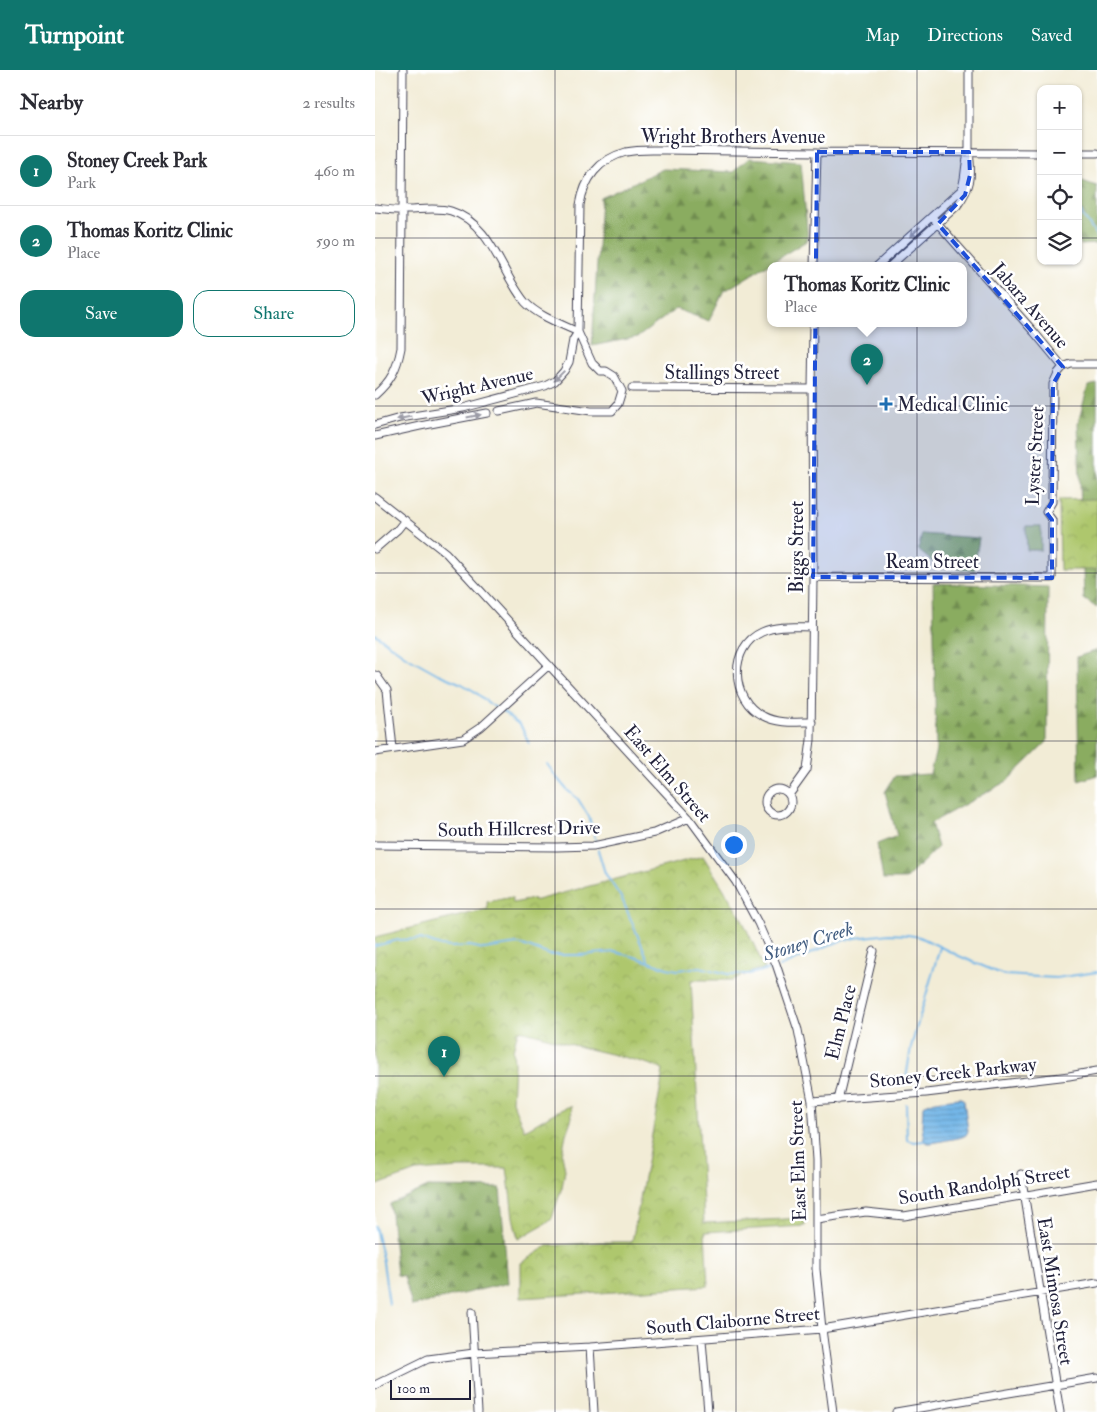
<!DOCTYPE html>
<html lang="en">
<head>
<meta charset="utf-8">
<style>
  :root { --surface:#fff; --page:#f7f7f7; --text:#2b2b33; --muted:#7c7c81; --line:#e1e1e2; --accent:#0f766e }
  body { margin:0; font-family:"IM FELL Double Pica",serif; background:var(--page); color:var(--text) }
  .controls { position:absolute; right:15px; top:15px; display:grid; overflow:hidden; border-radius:10px; box-shadow:0 1px 4px #0004 }
  .controls button { width:45px; height:45px; display:grid; place-items:center; padding:0; border:0; border-bottom:1px solid var(--line); background:var(--surface); color:var(--text); font:25px sans-serif }
  .scale { position:absolute; left:15px; bottom:12px; width:81px; box-sizing:border-box; padding-left:5px; border:2px solid #22223b; border-top:0; font-size:14px; line-height:18px; white-space:nowrap; color:#22223b; -webkit-text-stroke:4px #fff; paint-order:stroke }
  .you { position:absolute; left:358px; top:774px; width:18px; height:18px; margin:-12px; border:4px solid #fff; border-radius:50%; background:#1a73e8; box-shadow:0 0 0 8px #1a73e833 }
  .badge { display:grid; place-items:center; width:32px; height:32px; border-radius:50%; background:var(--accent); color:#fff; font-size:16px; font-weight:700 }
  .pin { position:absolute; translate:-50% -41px; filter:drop-shadow(0 1px 2px #0008) }
  .pin::after { content:''; position:absolute; top:26px; width:18px; height:15px; background:inherit; clip-path:polygon(0 0,100% 0,50% 100%) }
  .popup { position:absolute; left:392px; top:192px; width:200px; height:65px; box-sizing:border-box; display:grid; place-content:center; border-radius:10px; background:var(--surface); filter:drop-shadow(0 1px 4px #0005); font-size:16px; white-space:nowrap; color:var(--muted) }
  .popup b { font-size:19px; color:var(--text) }
  .popup::after { content:''; position:absolute; left:50%; top:100%; margin-left:-10px; border:10px solid transparent; border-top-color:var(--surface) }
  .list { margin:0; padding:0; list-style:none }
  h2 { display:flex; justify-content:space-between; align-items:center; height:65px; margin:0; padding:0 20px; font-size:21px }
  h2 small { font-size:16px; font-weight:400; color:var(--muted) }
  .list li { display:grid; grid-template-columns:32px 1fr auto; gap:15px; align-items:center; box-sizing:border-box; height:70px; padding:0 20px; border-top:1px solid var(--line) }
  .list b { display:block; font-size:19px; white-space:nowrap }
  .list p { margin:0; font-size:16px; white-space:nowrap; color:var(--muted) }
  .list em { font-size:16px; font-style:normal; color:var(--muted) }
  .actions { display:flex; gap:10px; padding:15px 20px }
  .actions a { flex:1; padding:11px 0; border:1px solid var(--accent); border-radius:15px; text-align:center; font-size:18px; color:var(--accent) }
  .actions .main { background:var(--accent); color:#fff }
  .icon { flex:none; width:28px; height:28px; fill:none; stroke:currentColor; stroke-width:2; stroke-linecap:round; stroke-linejoin:round }
  .map { position:relative; flex:none; width:722px; height:1342px; overflow:hidden }
  header { display:flex; align-items:center; gap:30px; box-sizing:border-box; height:70px; padding:0 25px; background:var(--accent); color:#fff }
  header strong { font-size:24px }
  nav { display:flex; gap:28px; margin-inline-start:auto; font-size:18px }
  main { display:flex }
  aside { flex:1; background:var(--surface) }
  .map>svg:first-child { display:block }
</style>
</head>
<body>
<header>
<strong>Turnpoint</strong>
<nav><a>Map</a><a>Directions</a><a>Saved</a></nav>
</header>
<main>
<aside>
<h2>Nearby<small>2 results</small></h2>
<ul class="list">
<li><span class="badge">1</span><div><b>Stoney Creek Park</b><p>Park</p></div><em>460 m</em></li>
<li><span class="badge">2</span><div><b>Thomas Koritz Clinic</b><p>Place</p></div><em>590 m</em></li>
</ul>
<div class="actions"><a class="main">Save</a><a>Share</a></div>
</aside>
<div class="map">
<svg width="722" height="1342" viewBox="0 0 722 1342">
  <defs>
    <pattern id="forest-firs" width="22" height="20" patternUnits="userSpaceOnUse" patternTransform="scale(1.25)"><rect width="22" height="20" fill="#8aac60"/><path d="M5 1l3.5 6h-7zM16 11l3.5 6h-7z" fill="#708c50"/></pattern>
    <pattern id="park-crowns" width="20" height="18" patternUnits="userSpaceOnUse" patternTransform="scale(1.25)"><rect width="20" height="18" fill="#aec76d"/><path d="M2 6a3 3 0 1 1 6 0M12 15a3 3 0 1 1 6 0" fill="none" stroke="#95ab5f"/></pattern>
    <pattern id="water-rules" width="6" height="5" patternUnits="userSpaceOnUse" patternTransform="scale(1.25)"><rect width="6" height="5" fill="#72b6e8"/><path d="M0 2.5h6" fill="none" stroke="#5d94bd"/></pattern>
  </defs>
  <rect width="100%" height="100%" fill="#fff"/>
  <filter id="ink" filterUnits="userSpaceOnUse"><feTurbulence type="fractalNoise" baseFrequency=".02" numOctaves="2"/><feDisplacementMap in="SourceGraphic" scale="10" xChannelSelector="R" yChannelSelector="G"/><feConvolveMatrix kernelMatrix="1 2 1 2 8 2 1 2 1" color-interpolation-filters="sRGB"/></filter>
  <filter id="wash" filterUnits="userSpaceOnUse"><feTurbulence type="fractalNoise" baseFrequency=".0096" numOctaves="4" result="noise"/><feDisplacementMap in="SourceGraphic" scale="20" xChannelSelector="R" yChannelSelector="G"/><feGaussianBlur stdDeviation="1.12" result="paint"/><feColorMatrix in="noise" values="0 0 0 0 0 0 0 0 0 0 0 0 0 0 0 0 0 1.4 0 .05"/><feComposite in="paint" operator="in"/></filter>
  <g filter="url(#wash)">
    <rect width="100%" height="100%" fill="#f2ecd6"/>
    <path fill="url(#forest-firs)" stroke="#56674e" d="M374 88 426 92 433 170 348 222 334 251 301 239 263 267 217 276 226 128 288 99 358 102Z
      M703 111H707L722 116V174L706 175 703 165Z
      M722 314V538L709 529 703 353 713 316Z
      M547 464 604 468 599 501 559 493 543 480Z
      M558 513 673 517 672 672 632 711 556 753 563 777 531 809H508L502 774 522 766 510 722 520 706 555 704 561 680Z
      M722 580V705L704 711 702 587Z
      M53 1117 125 1118 133 1213 37 1236 29 1206 22 1205 15 1134Z"/>
    <path fill="url(#park-crowns)" stroke="#687454" d="M722 429V500H685L684 430Z
      M328 786 365 845 390 899 382 900 357 910H316L329 1153 430 1148V1156L330 1162 333 1216 146 1228V1193L172 1176 225 1172H257L286 1016 288 999C259 988 228 983 198 975 180 970 162 963 143 960L138 980 139 994 137 1031 149 1060C165 1053 178 1041 196 1036L197 1047 191 1064 187 1084 190 1100 187 1117 177 1148 171 1153 143 1169 138 1147 132 1098H84L41 1101 0 1116V867L113 839 112 832 137 827 138 833 158 829V831Z"/>
    <path fill="#aec76d" stroke="#687454" d="M651 456H666V480H652Z"/>
    <path fill="url(#water-rules)" stroke="#4a6c92" d="M584 1028H587L589 1031 593 1061 591 1065 587 1067 557 1073H552L549 1071 547 1056 548 1036 560 1031Z"/>
    <g fill="none" stroke-linecap="round" stroke-linejoin="round">
      <path stroke="#72b6e8" stroke-width="2" d="M703 138 722 167
        M0 564 29 585 63 604 87 614 99 621 115 634 123 639
        M127 641 146 656 154 673
        M172 694 182 708 192 720 203 729 214 747 221 771
        M223 780 230 803 247 829 274 892
        M0 876 23 870 46 869 66 876 76 877 95 876 109 879 142 874 148 875 175 885H206L240 882 260 887 292 898 303 900 325 897 353 904H374L400 898
        M404 897 465 871 480 868 514 864 533 865 545 867 584 886 629 905 681 908 722 902
        M530 1015 536 977 565 877
        M531 1034 532 1070 538 1072 549 1071
        M0 1156 8 1192 14 1234"/>
    </g>
  </g>
  <g filter="url(#ink)">
    <g fill="none" stroke-linecap="round" stroke-linejoin="round">
      <defs>
        <path id="minor" d="M703 83H722
          M0 138C10 139 20 141 31 140 45 140 63 137 76 141 116 153 126 203 150 232 163 246 186 254 203 262
          M557 147 659 262 688 297
          M439 196 442 82
          M502 196 586 120C591 109 589 97 593 85
          M515 196 582 136C597 116 597 106 594 82V0
          M688 297 696 294H722
          M257 318 437 319
          M0 325C16 311 22 299 26 278L28 0
          M124 341 161 333 216 341H237L243 334 247 321 239 306 231 301H225L217 293 203 262
          M0 355 25 348 88 338 170 316 180 311 189 301 194 292 198 270 203 262 205 135C209 109 224 89 251 82 264 79 277 80 290 80L442 82 666 83
          M0 366 45 356 112 343
          M0 427 71 483 314 748 361 812 383 853 401 894 423 960 437 1031 441 1091V1199L447 1259 458 1342
          M0 479 23 459 30 450
          M438 507 677 508V450L671 442 677 432 678 314 683 303 688 297
          M437 557C421 557 402 555 387 562 353 577 355 630 388 646 403 654 421 652 437 652
          M0 605 2 606 12 620 18 679
          M0 682 88 669 106 657 174 595
          M390 732a13 13 0 1 1 26 0a13 13 0 1 1-26 0Z
          M414 725 432 700 436 670 438 507 437 319 438 254
          M0 775 182 777 218 776 279 763 314 748
          M463 1030 499 881
          M437 1031 551 1023 694 1006 722 1001
          M646 1104 685 1342
          M441 1149 491 1142 529 1146 722 1113
          M97 1242 103 1342
          M327 1270 333 1342
          M215 1277 219 1342
          M0 1315 53 1289 99 1283 215 1277 447 1259 722 1213
          M521 1342 722 1308"/>
      </defs>
      <use href="#minor" stroke="#414052" stroke-width="9"/>
      <use href="#minor" stroke="#fff" stroke-width="7"/>
    </g>
    <defs><path id="oneway-solid" d="M-6-.8H1V-3.2L6.5 0L1 3.2V.8H-6Z" transform="scale(1.25)"/></defs>
    <g fill="#9c9ca7">
      <use href="#oneway-solid" transform="translate(540 162) rotate(138)"/>
      <use href="#oneway-solid" transform="translate(184 306) rotate(135)"/>
      <use href="#oneway-solid" transform="translate(99 346) rotate(-11)"/>
      <use href="#oneway-solid" transform="translate(29 348) rotate(169)"/>
    </g>
  </g>
  <path fill="#1d4ed8" fill-opacity="0.2" stroke="#1d4ed8" stroke-width="4" stroke-dasharray="10 6" stroke-linejoin="round" d="M442 82H594L595 105 590 125 563 154 688 297 678 314 677 432 671 442 677 450V508L438 507Z"/>
  <path fill="none" stroke="#22223b" stroke-width="1" stroke-opacity="0.55" d="M180 0V1342M361 0V1342M542 0V1342M0 168H666M703 168H722M0 336H722M0 503H722M0 671H722M0 839H722M0 1006H722M0 1174H722"/>
  <path fill="#1f6fb2" stroke="#fff" stroke-width="2" d="M508.5 326.5h5v5h5v5h-5v5h-5v-5h-5v-5h5z"/>
  <g text-anchor="middle" stroke-width="5" stroke-linejoin="round" paint-order="stroke">
    <g font-size="19" fill="#22223b" stroke="#fff">
      <text x="358" y="73">Wright Brothers Avenue</text>
      <text transform="translate(656 235) rotate(49)" y="7">Jabara Avenue</text>
      <text x="347" y="309">Stallings Street</text>
      <text transform="translate(102 315) rotate(-13)" y="7">Wright Avenue</text>
      <text transform="translate(659 386) rotate(-87)" y="7">Lyster Street</text>
      <text transform="translate(421 477) rotate(-90)" y="7">Biggs Street</text>
      <text x="557" y="498">Ream Street</text>
      <text transform="translate(293 703) rotate(49)" y="7">East Elm Street</text>
      <text transform="translate(144 758) rotate(-1)" y="7">South Hillcrest Drive</text>
      <text transform="translate(465 952) rotate(-76)" y="7">Elm Place</text>
      <text transform="translate(578 1002) rotate(-6)" y="7">Stoney Creek Parkway</text>
      <text transform="translate(422 1091) rotate(-92)" y="7">East Elm Street</text>
      <text transform="translate(609 1114) rotate(-9)" y="7">South Randolph Street</text>
      <text transform="translate(681 1221) rotate(81)" y="7">East Mimosa Street</text>
      <text transform="translate(358 1250) rotate(-5)" y="7">South Claiborne Street</text>
    </g>
    <g font-size="19" fill="#22223b" stroke="#fff" text-anchor="start">
      <text x="522" y="341">Medical Clinic</text>
    </g>
    <g font-size="20" font-style="italic" fill="#425d80" stroke="#fff">
      <text transform="translate(433 871) rotate(-17)" y="7">Stoney Creek</text>
    </g>
  </g>
</svg>
<div class="controls">
<button>+</button>
<button>−</button>
<button><svg class="icon" aria-label="locate" viewBox="0 0 24 24"><circle cx="12" cy="12" r="6"/><path d="M12 2v4M12 18v4M2 12h4M18 12h4"/></svg></button>
<button><svg class="icon" aria-label="layers" viewBox="0 0 24 24"><path d="M12 4l9 5-9 5-9-5zM3 14l9 5 9-5"/></svg></button>
</div>
<div class="scale">100 m</div>
<div class="you"></div>
<div class="pin badge" style="left:69px;top:1007px">1</div>
<div class="pin badge" style="left:492px;top:315px">2</div>
<div class="popup"><b>Thomas Koritz Clinic</b>Place</div>
</div>
</main>
</body>
</html>
